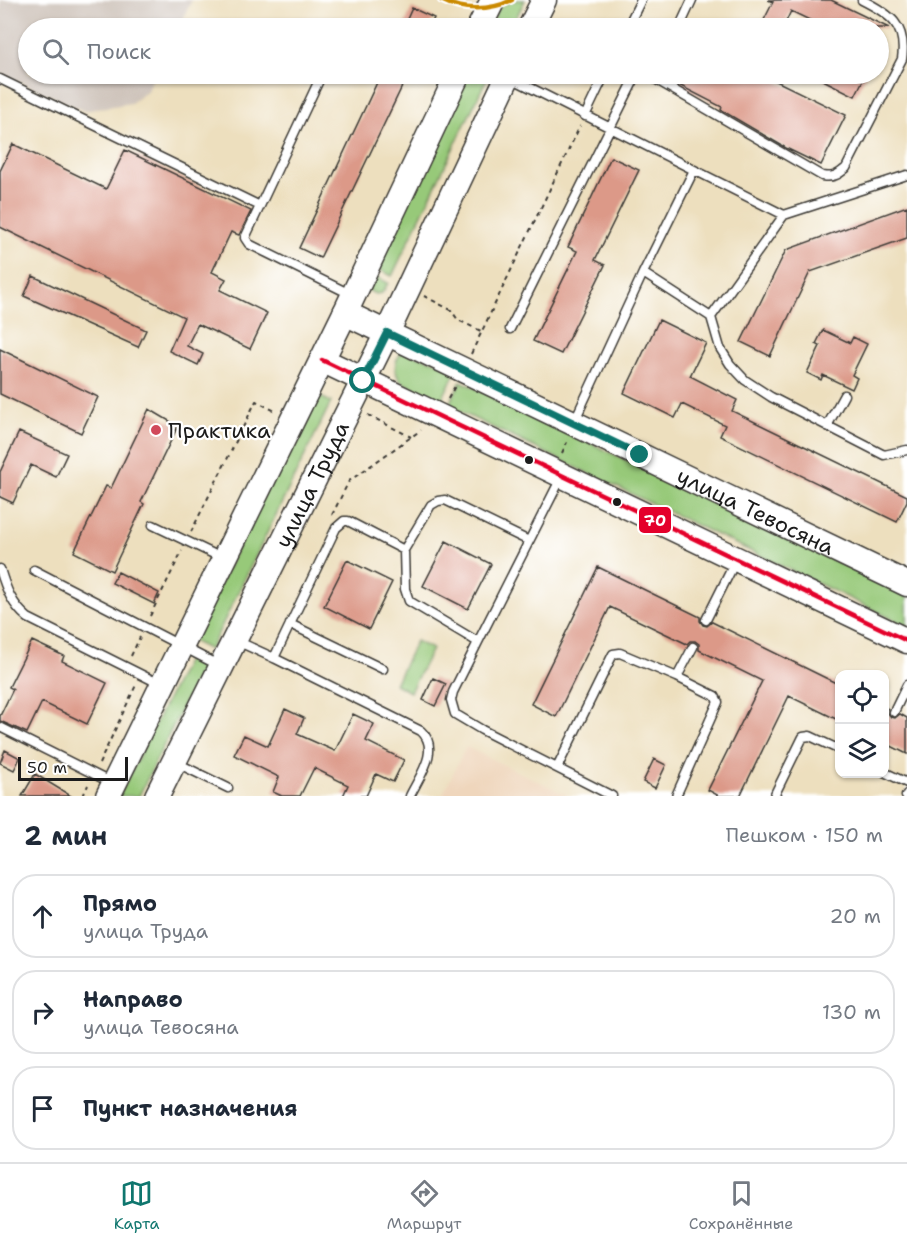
<!DOCTYPE html>
<html lang="ru">
<head>
<meta charset="utf-8">
<style>
  :root { --surface:#fff; --page:#f6f6f7; --text:#1f2937; --muted:#747a83; --line:#e0e1e3; --accent:#0f766e }
  body { margin:0; font-family:"Shantell Sans",sans-serif; background:var(--page); color:var(--text) }
  .controls { position:absolute; right:18px; bottom:18px; display:grid; overflow:hidden; border-radius:12px; box-shadow:0 2px 4px #0004 }
  .controls button { width:54px; height:54px; display:grid; place-items:center; padding:0; border:0; border-bottom:2px solid var(--line); background:var(--surface); color:var(--text); font:30px sans-serif }
  .scale { position:absolute; left:18px; bottom:15px; width:110px; box-sizing:border-box; padding-left:6px; border:3px solid #1c1c1c; border-top:0; font-size:16px; line-height:21px; white-space:nowrap; color:#1c1c1c; -webkit-text-stroke:4px #fff; paint-order:stroke }
  .stop { position:absolute; width:18px; height:18px; margin:-14px; border:4px solid #0f766e; border-radius:50%; background:#fff }
  .stop.end { background:#0f766e; border-color:#fff; box-shadow:0 2px 6px #0008 }
  .list { margin:0; padding:0; list-style:none }
  h2 { display:flex; justify-content:space-between; align-items:center; height:78px; margin:0; padding:0 24px; font-size:26px }
  h2 small { font-size:20px; font-weight:400; color:var(--muted) }
  .list li { display:grid; grid-template-columns:39px 1fr auto; gap:18px; align-items:center; box-sizing:border-box; height:84px; margin:0 12px 12px; padding:0 12px; border:2px solid var(--line); border-radius:24px }
  .list b { display:block; font-size:22px; white-space:nowrap }
  .list p { margin:0; font-size:20px; white-space:nowrap; color:var(--muted) }
  .list em { font-size:20px; font-style:normal; color:var(--muted) }
  .icon { flex:none; width:33px; height:33px; fill:none; stroke:currentColor; stroke-width:2; stroke-linecap:round; stroke-linejoin:round }
  .map { position:relative; flex:none; width:907px; height:796px; overflow:hidden }
  .search { position:absolute; background:var(--surface); box-shadow:0 2px 4px #0004; left:18px; right:18px; top:18px; height:66px; display:flex; align-items:center; gap:15px; box-sizing:border-box; padding:0 21px; border-radius:33px; color:var(--muted); font-size:22px }
  .sheet { height:366px; background:var(--surface) }
  nav { display:flex; justify-content:space-around; align-items:center; box-sizing:border-box; height:84px; border-top:2px solid var(--line); background:var(--surface); font-size:16px; color:var(--muted) }
  nav a { display:grid; justify-items:center; gap:3px }
  nav .on { color:var(--accent) }
  .map>svg:first-child { display:block }
</style>
</head>
<body>
<div class="map">
<svg width="907" height="796" viewBox="0 0 907 796">
  <rect width="100%" height="100%" fill="#fff"/>
  <filter id="ink" filterUnits="userSpaceOnUse"><feTurbulence type="fractalNoise" baseFrequency=".0167" numOctaves="2"/><feDisplacementMap in="SourceGraphic" scale="12" xChannelSelector="R" yChannelSelector="G"/><feConvolveMatrix kernelMatrix="1 2 1 2 8 2 1 2 1" color-interpolation-filters="sRGB"/></filter>
  <filter id="wash" filterUnits="userSpaceOnUse"><feTurbulence type="fractalNoise" baseFrequency=".008" numOctaves="4" result="noise"/><feDisplacementMap in="SourceGraphic" scale="24" xChannelSelector="R" yChannelSelector="G"/><feGaussianBlur stdDeviation="1.35" result="paint"/><feColorMatrix in="noise" values="0 0 0 0 0 0 0 0 0 0 0 0 0 0 0 0 0 1.4 0 .05"/><feComposite in="paint" operator="in"/></filter>
  <g filter="url(#wash)">
    <rect width="100%" height="100%" fill="#eddfbe"/>
    <path fill="#efd6bc" d="M466 747 569 796H442Z"/>
    <path fill="#cdc2b9" d="M0 0H192L178 28H28V74H155L147 91 131 103 84 111 0 73Z"/>
    <path fill="#97c979" stroke="#5a724a" stroke-width="1.5" d="M514 0H525L511 28H489L500 6Z
      M467 74H489L392 276 374 267Z
      M371 274 388 283 382 293 375 294 368 290Z
      M403 351 457 369 441 401 401 382C393 371 393 361 403 351Z
      M461 381 907 595V626L448 406Z
      M313 393 331 402 210 650 192 641Z
      M416 641 432 649 410 692 395 684Z
      M189 656 202 663V667L139 796H119Z"/>
    <g id="blocks">
      <path fill="#dc9988" d="M768 0H831L889 28H826L791 11 783 28H760L773 2Z
        M412 8 434 18 429 28H403Z
        M381 74H408L320 258 299 248Z
        M677 74H762L846 115 821 165 786 148 721 110 722 107 673 82Z
        M811 74H866L855 96Z
        M13 144 106 189 125 150 251 211 239 235 231 232 212 272 226 279 220 290 267 313 250 349 198 324 187 346 203 354 198 365 169 351 184 317 0 227V171Z
        M611 157 639 170 595 260 605 265 561 354 533 341 577 251 568 247Z
        M907 206V238L810 272 770 356 741 342 786 250Z
        M33 276 146 330 138 347 24 296Z
        M659 320 706 343 690 376 737 400 732 411 907 496V501L897 522 720 436 725 425 682 404 675 418 624 393Z
        M823 330 850 343 853 337 867 344 852 375 857 378 852 389 823 375 821 380 807 373 820 346 816 344Z
        M0 349 98 397 81 433 0 394Z
        M149 409 178 426 141 502 144 504 112 571 74 552 106 486 111 488Z
        M19 432 67 454 56 477 31 465 13 503 0 497V472Z
        M446 541 491 564 468 609 423 586Z
        M347 560 392 582 369 629 324 606Z
        M598 567 700 617V621L703 625 707 626 712 622 840 685V721L789 696 740 796H719L708 790 762 681 699 650V644L695 641H690L687 644 610 607 556 717 531 704Z
        M118 572 159 593 154 604 112 583Z
        M32 641 64 656 62 661 107 683 87 724 42 702 27 733 0 721V716L13 689 9 687Z
        M433 678 446 684 435 706 423 700Z
        M885 707 888 709V713L891 717 895 718 900 714 907 718V754L885 743Z
        M285 709 304 718 297 734 335 751 353 714 374 724 366 741 404 760 393 782 376 774 366 796H343L348 785 314 768 300 796H282L273 792 279 777 234 755 244 735 268 746Z
        M5 750 20 758 14 770 0 763Z
        M654 759 666 765 655 788 643 782Z
        M35 774 71 796H22Z"/>
    </g>
  </g>
  <g filter="url(#ink)">
    <use href="#blocks" fill-opacity="0" stroke="#3b3934" stroke-width="1.5"/>
    <g fill="none" stroke-linecap="round" stroke-linejoin="round">
      <defs>
        <path id="lane" d="M627 28 641 0
          M679 28 692 0
          M322 74 245 238 249 244 350 294
          M511 78 784 215 907 175
          M0 79 260 206
          M585 116 605 74
          M643 273 694 170
          M711 317 784 215
          M510 329 635 78 638 75 655 79 822 176C833 178 838 175 846 168L902 59C907 25 890 14 862 0
          M574 422 643 273 711 317 720 348 730 364 745 380 771 397 884 455 907 450
          M827 426 844 395
          M153 525 222 558
          M404 550 431 505 438 501 445 500 529 541
          M0 569C6 589 12 605 28 618L160 684
          M34 570 218 665
          M706 620 736 560
          M290 624 383 669
          M237 641 274 658 336 528 344 521H348L404 550 405 589 409 601 478 642 562 476
          M478 642 453 692 451 700 455 714 482 730 612 796
          M274 658 421 731C441 749 419 777 410 796
          M894 712 907 685
          M0 727 112 783
          M175 762 228 788
          M557 768 613 654 620 653 677 677
          M884 772 907 783
          M676 796 718 702 715 696 677 677 693 647
          M774 796 803 737 810 736 840 750
          M906 796 907 794"/>
        <g id="secondary">
          <path d="M479 28 493 0"/>
          <path d="M530 28 544 0"/>
          <path id="s1" d="M345 313 907 584"/>
          <path d="M322 360 907 641"/>
          <path d="M108 796 345 313 458 74"/>
          <path id="s2" d="M157 796 387 333 509 74"/>
        </g>
      </defs>
      <use href="#lane" stroke="#3b3934" stroke-width="11"/>
      <use href="#secondary" stroke="#3b3934" stroke-width="27"/>
      <path stroke="#3b3934" stroke-width="2" stroke-dasharray="4.5 4.5" stroke-linecap="butt" d="M424 296 451 310 458 320 481 331
        M471 354 580 126
        M448 399 455 386
        M368 415 411 437
        M562 453 567 442
        M332 515 349 481 421 430
        M191 532 256 401 275 411
        M150 616 182 551
        M131 656 140 637
        M99 764 136 685
        M83 796 88 785"/>
      <use href="#lane" stroke="#fff" stroke-width="8"/>
      <use href="#secondary" stroke="#fff" stroke-width="24"/>
      <defs>
        <path id="bus-1" d="M322 360 907 641"/>
      </defs>
      <use href="#bus-1" stroke="#fff" stroke-width="9"/>
      <use href="#bus-1" stroke="#e4002b" stroke-width="4.5"/>
      <defs>
        <path id="tram-1" d="M441 0C462 11 490 11 512 0"/>
      </defs>
      <use href="#tram-1" stroke="#fff" stroke-width="9"/>
      <use href="#tram-1" stroke="#cb8a06" stroke-width="4.5"/>
    </g>
  </g>
  <g fill="none" stroke-linecap="round" stroke-linejoin="round" filter="url(#ink)">
    <path stroke="#0f766e" stroke-width="8" d="M363 381 387 333 640 455"/>
  </g>
  <circle fill="#d1495b" stroke="#fff" stroke-width="2" cx="156" cy="430" r="6"/>
  <g fill="#1c1c1c" stroke="#fff" stroke-width="2">
    <circle cx="529" cy="460" r="5"/>
    <circle cx="617" cy="502" r="5"/>
  </g>
  <g text-anchor="middle" stroke-width="4.5" stroke-linejoin="round" paint-order="stroke">
    <g font-size="22" fill="#1c1c1c" stroke="#fff" text-anchor="start">
      <text x="168" y="438">Практика</text>
    </g>
    <g font-size="22" fill="#1c1c1c" stroke="#fff">
      <text dy="8" stroke="none"><textPath href="#s2" startOffset="348">улица Труда</textPath></text>
      <text dy="8" stroke="none"><textPath href="#s1" startOffset="456">улица Тевосяна</textPath></text>
    </g>
  </g>
  <rect stroke="#fff" stroke-width="2" x="638" y="506" width="34" height="28" rx="6" fill="#e4002b"/>
  <g font-size="16" text-anchor="middle" font-weight="bold" fill="#fff">
    <text x="655" y="526">70</text>
  </g>
</svg>
<div class="controls">
<button><svg class="icon" aria-label="locate" viewBox="0 0 24 24"><circle cx="12" cy="12" r="6"/><path d="M12 2v4M12 18v4M2 12h4M18 12h4"/></svg></button>
<button><svg class="icon" aria-label="layers" viewBox="0 0 24 24"><path d="M12 4l9 5-9 5-9-5zM3 14l9 5 9-5"/></svg></button>
</div>
<div class="scale">50 m</div>
<div class="stop" style="left:363px;top:381px"></div>
<div class="stop end" style="left:640px;top:455px"></div>
<div class="search"><svg class="icon" aria-label="search" viewBox="0 0 24 24"><circle cx="10" cy="10" r="6"/><path d="M15 15l6 6"/></svg>Поиск</div>
</div>
<section class="sheet">
<h2>2 мин<small>Пешком · 150 m</small></h2>
<ul class="list">
<li><svg class="icon" aria-label="ahead" viewBox="0 0 24 24"><path d="M12 20V5M6 11l6-6 6 6"/></svg><div><b>Прямо</b><p>улица Труда</p></div><em>20 m</em></li>
<li><svg class="icon" aria-label="right" viewBox="0 0 24 24"><path d="M7 20v-9h11M14 6l5 5-5 5"/></svg><div><b>Направо</b><p>улица Тевосяна</p></div><em>130 m</em></li>
<li><svg class="icon" aria-label="arrive" viewBox="0 0 24 24"><path d="M6 21V4h12l-3 4 3 4H6"/></svg><div><b>Пункт назначения</b></div></li>
</ul>
</section>
<nav>
<a class="on"><svg class="icon" aria-label="map" viewBox="0 0 24 24"><path d="M3 6l6-2 6 2 6-2v14l-6 2-6-2-6 2zM9 4v14M15 6v14"/></svg>Карта</a>
<a><svg class="icon" aria-label="directions" viewBox="0 0 24 24"><path d="M12 3l9 9-9 9-9-9zM9 14v-3h6M13 9l2 2-2 2"/></svg>Маршрут</a>
<a><svg class="icon" aria-label="saved" viewBox="0 0 24 24"><path d="M7 4h10v16l-5-4-5 4z"/></svg>Сохранённые</a>
</nav>
</body>
</html>
